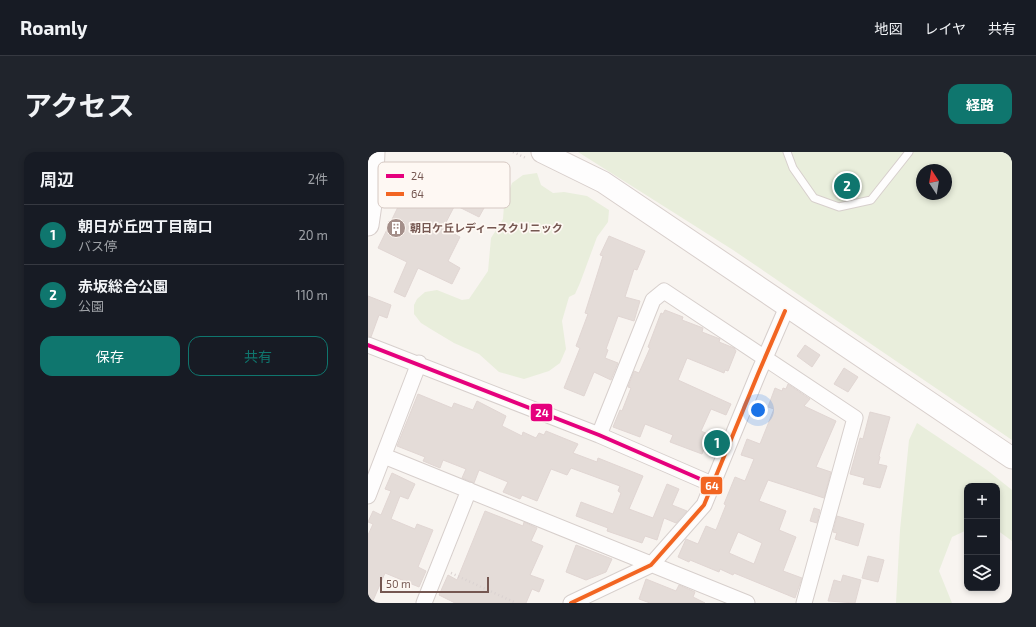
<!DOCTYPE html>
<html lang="ja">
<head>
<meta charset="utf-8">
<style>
  :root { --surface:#171b24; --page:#20242c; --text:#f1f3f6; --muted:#9ea1a6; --line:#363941; --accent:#0f766e }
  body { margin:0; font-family:"Exo 2","Noto Sans JP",sans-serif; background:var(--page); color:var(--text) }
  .controls { position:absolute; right:12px; bottom:12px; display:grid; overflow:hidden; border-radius:8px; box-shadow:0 2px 6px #0003 }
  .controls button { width:36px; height:36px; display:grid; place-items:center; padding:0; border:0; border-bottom:1px solid var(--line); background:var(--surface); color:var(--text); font:20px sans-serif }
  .compass { position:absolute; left:548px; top:12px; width:36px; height:36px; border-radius:50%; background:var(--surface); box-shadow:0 2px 6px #0003; rotate:348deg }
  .scale { position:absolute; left:12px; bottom:10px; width:109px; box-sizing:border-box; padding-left:4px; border:2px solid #755751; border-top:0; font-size:11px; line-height:14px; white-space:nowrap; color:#755751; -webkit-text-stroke:3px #fef8f3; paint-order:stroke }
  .you { position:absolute; left:390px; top:258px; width:14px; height:14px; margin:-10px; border:3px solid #fff; border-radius:50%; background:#1a73e8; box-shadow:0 0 0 6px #1a73e833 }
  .badge { display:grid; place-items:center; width:26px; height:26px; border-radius:50%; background:var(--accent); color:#fff; font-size:13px; font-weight:700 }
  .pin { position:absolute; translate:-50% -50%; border:2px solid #fff; box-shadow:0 1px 4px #0006 }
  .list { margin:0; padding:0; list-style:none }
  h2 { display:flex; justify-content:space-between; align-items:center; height:52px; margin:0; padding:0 16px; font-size:17px }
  h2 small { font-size:13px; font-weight:400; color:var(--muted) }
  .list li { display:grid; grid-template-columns:26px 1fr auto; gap:12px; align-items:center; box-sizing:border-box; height:60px; padding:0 16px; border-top:1px solid var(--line) }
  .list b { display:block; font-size:15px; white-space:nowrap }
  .list p { margin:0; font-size:13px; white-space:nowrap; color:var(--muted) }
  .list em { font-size:13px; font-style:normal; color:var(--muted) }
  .actions { display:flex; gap:8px; padding:12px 16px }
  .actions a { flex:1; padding:9px 0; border:1px solid var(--accent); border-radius:12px; text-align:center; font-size:14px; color:var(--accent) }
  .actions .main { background:var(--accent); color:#fff }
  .icon { flex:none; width:22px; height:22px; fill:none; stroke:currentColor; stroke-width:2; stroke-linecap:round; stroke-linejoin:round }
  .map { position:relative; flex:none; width:644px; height:451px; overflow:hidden; border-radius:12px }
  header { display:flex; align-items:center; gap:24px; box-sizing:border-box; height:56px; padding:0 20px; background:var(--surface); border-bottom:1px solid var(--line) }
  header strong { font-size:19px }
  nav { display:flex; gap:22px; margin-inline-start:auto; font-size:14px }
  .intro { display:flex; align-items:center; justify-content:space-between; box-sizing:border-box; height:96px; padding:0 24px }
  h1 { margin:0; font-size:28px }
  .button { padding:10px 18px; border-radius:12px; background:var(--accent); color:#fff; font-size:14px; font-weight:700 }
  main { display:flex; gap:24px; padding:0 24px }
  aside { flex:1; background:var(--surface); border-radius:12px; box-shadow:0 2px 6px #0003 }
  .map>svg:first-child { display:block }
</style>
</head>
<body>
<header>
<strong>Roamly</strong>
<nav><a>地図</a><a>レイヤ</a><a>共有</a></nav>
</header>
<div class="intro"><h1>アクセス</h1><a class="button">経路</a></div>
<main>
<aside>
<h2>周辺<small>2件</small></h2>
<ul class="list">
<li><span class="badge">1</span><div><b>朝日が丘四丁目南口</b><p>バス停</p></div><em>20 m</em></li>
<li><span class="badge">2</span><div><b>赤坂総合公園</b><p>公園</p></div><em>110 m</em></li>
</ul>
<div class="actions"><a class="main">保存</a><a>共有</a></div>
</aside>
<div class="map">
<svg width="644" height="451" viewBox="0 0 644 451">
  <rect width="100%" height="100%" fill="#f8f4f0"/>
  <path fill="#e9eedc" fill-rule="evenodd" d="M210 0H644V288L365 98ZM554 18H578V42H554Z
    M169 21 173 33 185 41 196 40 219 44 241 58 240 70 229 85 212 131 207 142 201 145 194 169 198 197 192 211 181 219 156 227 131 220 111 202 86 191 66 179 53 171 46 162V153L49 147 57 140 69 138 94 148 101 147 120 119 123 86 135 67 136 53 144 31 155 23Z
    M549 271 619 318 644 338V389L629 378V334H599V378L584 385 571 419 584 451H528L532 378 541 288Z"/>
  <path fill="#e4dcd8" stroke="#e1d6d3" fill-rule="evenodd" d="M26 18 65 38 70 28 95 40 93 44 116 56 111 65 87 53 75 76 92 85 80 109 92 116 84 132 50 116 37 145 26 140 39 110 10 96 30 55 25 53 30 43 22 39 26 32 20 30Z
    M241 84 277 99 269 118 266 117 257 145 272 149 266 169 250 164 238 197 240 198 237 206 250 211 243 228 226 220 216 244 196 236 212 196 208 194 220 162 217 161 235 104 232 103Z
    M0 144 23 153 19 166 11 163 3 185 0 184Z
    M297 158 315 165 314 168 335 176 334 180 352 187 351 190 366 196 368 199 360 219 357 218 356 221 319 206 310 228 363 252 358 263 343 257 333 279 342 283 334 302 302 290 305 283 277 272 272 285 245 275 252 258 254 259 263 236 260 235 266 219 271 221 282 196 280 195 293 161 295 162Z
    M437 193 452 203 444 215 429 204Z
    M476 216 490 225 480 240 466 232Z
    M420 232 442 247 436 254 468 269 448 315 463 320 456 346 400 328 391 349 418 359 411 378 428 385 415 419 434 426 427 446 366 421 365 423 352 417 351 420 322 408 321 410 310 405 318 387 330 392 338 374 348 378 358 353 356 352 367 325 377 329 386 307 373 303 379 287 392 292 406 257 400 255 407 236 414 239 415 236 418 237ZM370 380 394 391 386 412 361 401Z
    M50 242 84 256 86 251 105 258 109 249 138 264 134 274 154 284 155 280 168 286 171 281 176 283 178 279 210 292 205 301 229 310 230 306 275 324 261 357 285 366 299 332 311 337 304 353 319 359 308 371 296 366 289 388 277 384 274 391 239 379 240 376 208 364 213 350 245 362 253 341 250 339 252 334 203 316 199 323 183 317 169 349 154 343 152 347 135 340 140 330 111 318 106 331 94 326 98 317 75 308 72 316 55 309 57 305 29 294Z
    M502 260 522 265 511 304 512 305 510 312 519 314 512 336 495 332 497 326 482 322 492 286 495 287Z
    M24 321 47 332 40 347 32 344 23 367 47 377 49 372 65 378 50 415 58 419 51 435 17 421 4 451H0V383L5 372 0 370 5 359 13 363 23 339 17 337Z
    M446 356 452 358 449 371 442 369Z
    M117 359 155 374 156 370 169 376 163 389 175 394 162 423 176 428 171 440 164 437 158 451H87L71 443 80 423 89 428Z
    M469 364 496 372 490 394 467 387 469 381 465 380Z
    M208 393 244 407 238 420 218 428 198 420Z
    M500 404 516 408 510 430 494 426Z
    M475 423 493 428 487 451 460 449 466 428 473 430Z
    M278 427 308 439 311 433 327 440 325 445 337 451H282L271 447Z"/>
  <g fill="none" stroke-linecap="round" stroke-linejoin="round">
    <defs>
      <path id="lane" d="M419 0 425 16 446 46 471 55 503 48 541 0"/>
      <path id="street" d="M0 193 231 283 346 333
        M231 283 285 148 296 139 487 266 436 451
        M16 304 379 451
        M0 344 51 211
        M56 451 101 338
        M203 451 283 413 336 353 390 222 419 155"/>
      <path id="secondary" d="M174 0 235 30 644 306
        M0 73 4 45 6 0"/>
    </defs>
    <use href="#lane" stroke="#d7cfcc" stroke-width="9"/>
    <use href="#street" stroke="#d7cfcc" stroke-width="17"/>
    <use href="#secondary" stroke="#d8cfcc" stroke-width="23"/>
    <path stroke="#dad2d1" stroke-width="2.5" stroke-dasharray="1 3" stroke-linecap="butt" d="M145 0 158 6
      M83 421 148 451"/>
    <use href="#lane" stroke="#fefdfd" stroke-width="7"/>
    <use href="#street" stroke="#fefdfd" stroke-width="15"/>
    <use href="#secondary" stroke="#fefdfd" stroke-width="21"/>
    <defs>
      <path id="bus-1" d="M0 193 231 283 346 333"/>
      <path id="bus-2" d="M203 451 283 413 336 353 390 222 417 159"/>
    </defs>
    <use href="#bus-1" stroke="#fef8f3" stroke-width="7"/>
    <use href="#bus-2" stroke="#fef8f3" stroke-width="7"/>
    <use href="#bus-1" stroke="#e5007d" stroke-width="4"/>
    <use href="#bus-2" stroke="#f26522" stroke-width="4"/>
  </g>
  <defs>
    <symbol id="building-disc" viewBox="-11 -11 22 22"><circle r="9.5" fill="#a38e89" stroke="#fef8f3"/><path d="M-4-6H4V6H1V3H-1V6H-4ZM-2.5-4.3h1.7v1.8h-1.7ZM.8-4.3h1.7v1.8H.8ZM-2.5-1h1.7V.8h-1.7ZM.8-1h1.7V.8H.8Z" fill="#fff"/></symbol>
  </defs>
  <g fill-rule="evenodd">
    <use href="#building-disc" x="17" y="65" width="22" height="22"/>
  </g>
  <g text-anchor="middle" stroke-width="3.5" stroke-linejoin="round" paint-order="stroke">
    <g font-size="11" font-weight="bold" fill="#755751" stroke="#fef8f3" text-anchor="start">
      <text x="42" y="80">朝日ケ丘レディースクリニック</text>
    </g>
  </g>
  <rect x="10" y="10" width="132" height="46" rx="6" fill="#fef8f3" stroke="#d5c8c2" stroke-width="1"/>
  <rect x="18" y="22" width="18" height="4" fill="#e5007d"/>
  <rect x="18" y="40" width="18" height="4" fill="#f26522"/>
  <g font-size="11" fill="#755751">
    <text x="43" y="28">24</text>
    <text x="43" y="46">64</text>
  </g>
  <g stroke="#fef8f3" stroke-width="1.5">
    <rect x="162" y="251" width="23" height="19" rx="4" fill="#e5007d"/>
    <rect x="332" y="324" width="23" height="19" rx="4" fill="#f26522"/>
  </g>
  <g font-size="11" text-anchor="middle" font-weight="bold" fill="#fff">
    <text x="174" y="265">24</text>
    <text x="344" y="338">64</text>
  </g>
</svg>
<div class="controls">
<button>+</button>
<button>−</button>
<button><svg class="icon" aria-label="layers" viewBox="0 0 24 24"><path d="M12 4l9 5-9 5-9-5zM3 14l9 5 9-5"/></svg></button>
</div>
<svg class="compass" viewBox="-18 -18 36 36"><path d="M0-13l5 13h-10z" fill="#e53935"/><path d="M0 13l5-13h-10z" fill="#9ea1a6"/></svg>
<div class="scale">50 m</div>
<div class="you"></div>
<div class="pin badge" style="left:349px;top:291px">1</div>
<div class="pin badge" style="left:479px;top:34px">2</div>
</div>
</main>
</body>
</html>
